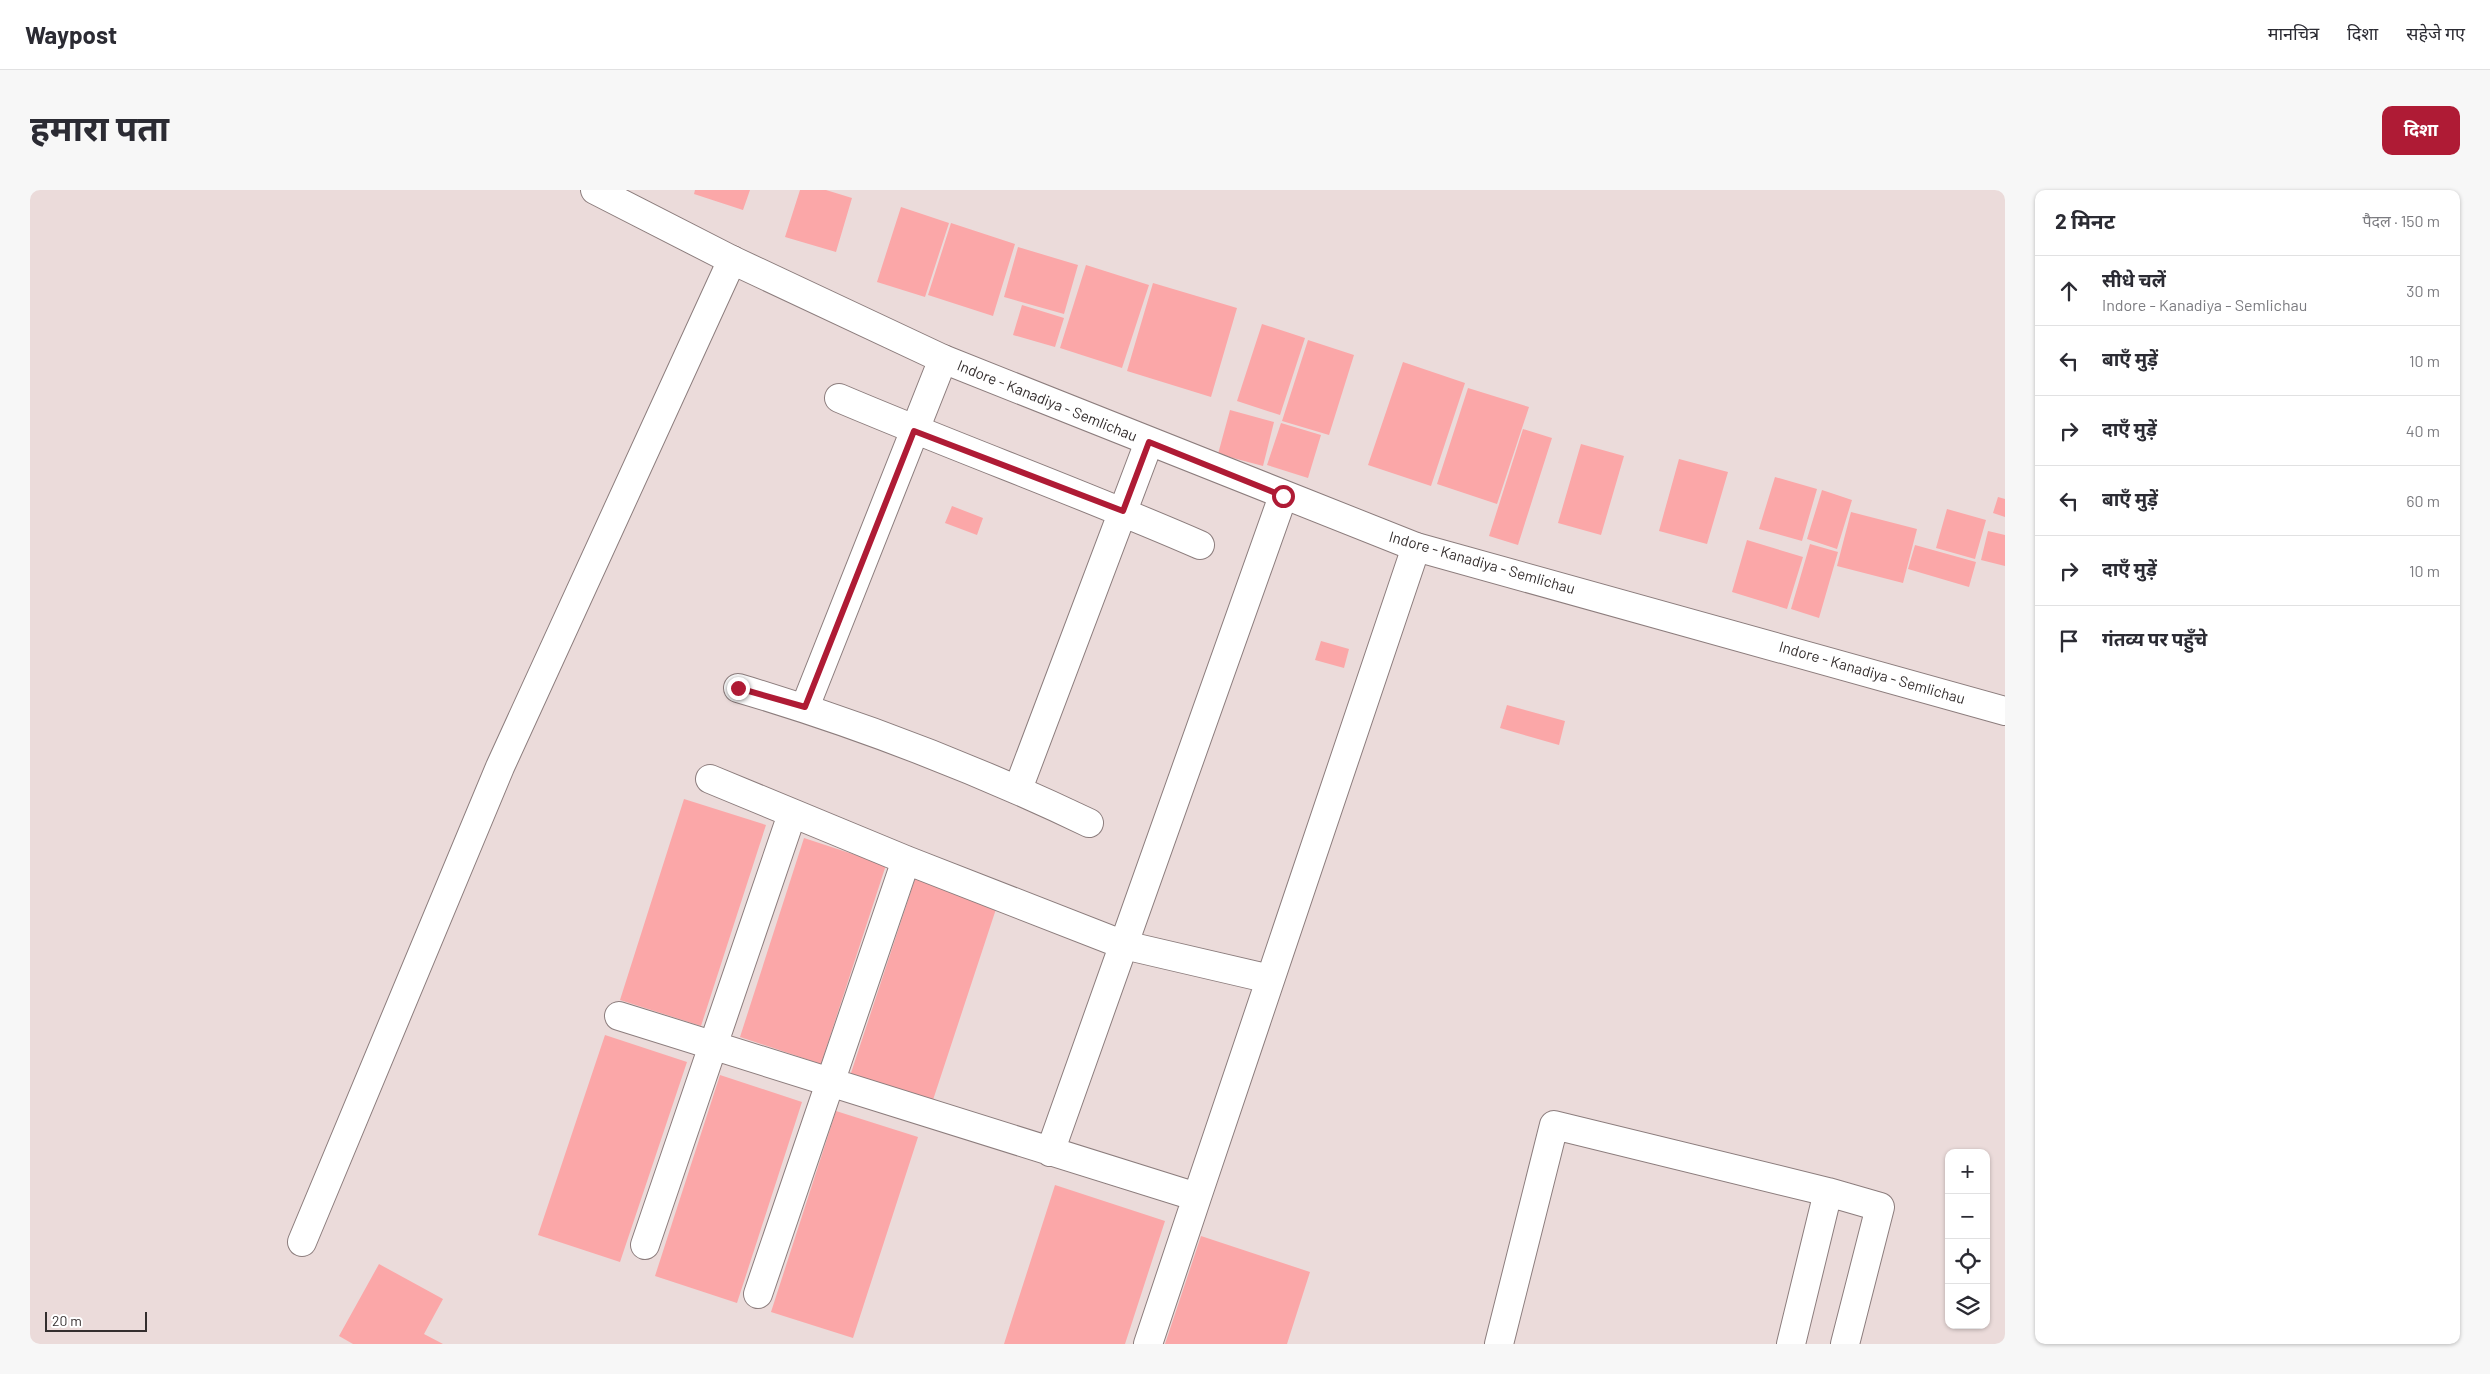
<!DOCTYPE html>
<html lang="hi">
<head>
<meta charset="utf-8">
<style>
  :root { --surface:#fff; --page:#f7f7f7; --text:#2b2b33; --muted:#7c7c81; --line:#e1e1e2; --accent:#af1b35 }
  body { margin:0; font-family:Barlow,"Noto Sans Devanagari",sans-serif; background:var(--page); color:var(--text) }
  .controls { position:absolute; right:15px; bottom:15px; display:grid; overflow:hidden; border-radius:10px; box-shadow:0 1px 4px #0004 }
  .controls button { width:45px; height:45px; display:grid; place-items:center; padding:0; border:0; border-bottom:1px solid var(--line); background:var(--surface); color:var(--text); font:25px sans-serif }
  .scale { position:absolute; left:15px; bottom:12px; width:102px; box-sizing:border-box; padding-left:5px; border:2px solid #342e2e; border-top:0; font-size:14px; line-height:18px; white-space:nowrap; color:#342e2e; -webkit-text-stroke:4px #fff; paint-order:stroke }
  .stop { position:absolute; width:15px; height:15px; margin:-11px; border:4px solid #af1b35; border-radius:50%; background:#fff }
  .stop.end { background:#af1b35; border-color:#fff; box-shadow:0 1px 5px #0008 }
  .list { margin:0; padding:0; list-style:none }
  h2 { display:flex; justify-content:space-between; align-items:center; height:65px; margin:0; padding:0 20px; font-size:21px }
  h2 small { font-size:16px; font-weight:400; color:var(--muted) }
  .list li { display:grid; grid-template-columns:32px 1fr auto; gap:15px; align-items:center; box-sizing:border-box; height:70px; padding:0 20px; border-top:1px solid var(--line) }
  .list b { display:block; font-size:19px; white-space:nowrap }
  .list p { margin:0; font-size:16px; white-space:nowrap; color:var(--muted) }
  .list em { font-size:16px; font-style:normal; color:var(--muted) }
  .icon { flex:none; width:28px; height:28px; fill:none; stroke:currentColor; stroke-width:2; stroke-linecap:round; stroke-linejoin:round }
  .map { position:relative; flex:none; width:1975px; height:1154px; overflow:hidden; border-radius:10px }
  header { display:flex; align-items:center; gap:30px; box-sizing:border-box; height:70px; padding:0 25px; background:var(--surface); border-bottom:1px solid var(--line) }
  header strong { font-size:24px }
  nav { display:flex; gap:28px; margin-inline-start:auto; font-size:18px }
  .intro { display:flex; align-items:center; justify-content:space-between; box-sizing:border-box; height:120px; padding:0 30px }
  h1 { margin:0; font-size:35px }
  .button { padding:12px 22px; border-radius:10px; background:var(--accent); color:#fff; font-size:18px; font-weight:700 }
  main { display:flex; gap:30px; padding:0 30px }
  aside { flex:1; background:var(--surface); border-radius:10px; box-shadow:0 1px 4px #0004 }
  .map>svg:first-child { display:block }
</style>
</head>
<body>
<header>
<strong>Waypost</strong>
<nav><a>मानचित्र</a><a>दिशा</a><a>सहेजे गए</a></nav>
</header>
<div class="intro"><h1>हमारा पता</h1><a class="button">दिशा</a></div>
<main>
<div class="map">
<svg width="1975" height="1154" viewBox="0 0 1975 1154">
  <rect width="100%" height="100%" fill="#ebdbda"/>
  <path fill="#fba7a8" d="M665 0H720L713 20 664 4Z
    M770 0H796L822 8 806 62 755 47Z
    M871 17 919 33 895 107 847 92Z
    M921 33 985 54 963 126 898 105Z
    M988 57 1048 75 1034 124 974 107Z
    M1056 75 1119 95 1092 178 1030 158Z
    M1123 93 1207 118 1181 207 1097 181Z
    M992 115 1034 128 1025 157 983 145Z
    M1232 134 1275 148 1250 225 1207 211Z
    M1278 150 1324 165 1299 245 1252 231Z
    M1373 172 1435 193 1401 296 1338 275Z
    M1438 198 1499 217 1467 314 1407 294Z
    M1200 220 1244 232 1233 276 1188 264Z
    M1251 233 1291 245 1278 288 1237 275Z
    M1493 239 1522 248 1488 355 1459 346Z
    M1551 254 1594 266 1571 345 1528 333Z
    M1649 269 1698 282 1677 354 1629 341Z
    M1745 287 1787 299 1772 351 1729 339Z
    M1792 300 1822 310 1807 359 1777 349Z
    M1968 307 1975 309V327L1963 323Z
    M922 316 953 328 947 345 915 333Z
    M1917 319 1956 330 1945 369 1906 358Z
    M1821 322 1887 339 1873 393 1807 376Z
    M1958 341 1975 345V376L1951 370Z
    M1717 350 1773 367 1757 419 1702 402Z
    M1780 354 1808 362 1789 428 1761 419Z
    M1885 355 1946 372 1939 397 1878 379Z
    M1291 451 1319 459 1314 478 1285 470Z
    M1477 515 1535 531 1529 555 1470 538Z
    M654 609 736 635 671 836 590 810Z
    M774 648 856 675 791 874 710 847Z
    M885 689 967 716 901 916 819 889Z
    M575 845 657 872 590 1072 508 1045Z
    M690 885 772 912 707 1113 625 1086Z
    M806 921 888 947 823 1148 741 1122Z
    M1025 995 1135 1031 1095 1154H974Z
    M1171 1046 1280 1082 1257 1154H1135Z
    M349 1074 413 1109 394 1144 413 1154H323L309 1146Z"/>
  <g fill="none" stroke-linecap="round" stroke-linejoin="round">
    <defs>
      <path id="minor" d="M809 208C929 259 1051 303 1170 355
        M708 498C827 533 946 579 1059 633
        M775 517 913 169
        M680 589 876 670 1094 755 1240 789
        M988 599 1119 252
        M589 826 1167 1007 1386 357
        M1020 962 1253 306
        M1798 1002 1850 1017 1815 1154
        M272 1052 470 577 702 70
        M615 1055 762 624
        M728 1104 876 670
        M1118 1154 1167 1007
        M1469 1154 1524 935 1798 1002 1761 1154"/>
      <path id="major" d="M565 0 702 70 913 169 1386 357 1975 521"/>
    </defs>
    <use href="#minor" stroke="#8c7d7d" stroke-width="30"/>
    <use href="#major" stroke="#8c7d7d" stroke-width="30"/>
    <use href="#minor" stroke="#fff" stroke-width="28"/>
    <use href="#major" stroke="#fff" stroke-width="28"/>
  </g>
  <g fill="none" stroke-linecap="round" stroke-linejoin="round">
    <path stroke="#af1b35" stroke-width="6" d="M708 498 775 517 884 241 1093 321 1119 252 1253 306"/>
  </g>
  <g text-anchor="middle" stroke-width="4.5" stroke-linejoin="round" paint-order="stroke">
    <g font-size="15" fill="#342e2e" stroke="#fff">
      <text transform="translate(1017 211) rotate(22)" y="5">Indore - Kanadiya - Semlichau</text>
      <text transform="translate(1452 373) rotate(16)" y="5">Indore - Kanadiya - Semlichau</text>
      <text transform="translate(1842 483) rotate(16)" y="5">Indore - Kanadiya - Semlichau</text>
    </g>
  </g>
</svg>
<div class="controls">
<button>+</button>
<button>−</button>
<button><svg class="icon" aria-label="locate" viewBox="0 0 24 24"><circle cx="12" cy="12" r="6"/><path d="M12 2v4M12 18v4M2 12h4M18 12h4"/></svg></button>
<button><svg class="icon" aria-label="layers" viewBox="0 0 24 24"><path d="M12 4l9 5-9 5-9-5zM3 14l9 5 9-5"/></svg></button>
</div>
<div class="scale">20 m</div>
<div class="stop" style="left:1253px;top:306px"></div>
<div class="stop end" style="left:708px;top:498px"></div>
</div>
<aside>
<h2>2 मिनट<small>पैदल · 150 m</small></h2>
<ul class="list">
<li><svg class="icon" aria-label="ahead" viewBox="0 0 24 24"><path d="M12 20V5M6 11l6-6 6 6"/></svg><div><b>सीधे चलें</b><p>Indore - Kanadiya - Semlichau</p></div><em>30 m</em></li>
<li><svg class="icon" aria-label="left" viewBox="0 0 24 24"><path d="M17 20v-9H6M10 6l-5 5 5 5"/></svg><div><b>बाएँ मुड़ें</b></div><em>10 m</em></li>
<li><svg class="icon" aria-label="right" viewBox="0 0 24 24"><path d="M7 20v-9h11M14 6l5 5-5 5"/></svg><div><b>दाएँ मुड़ें</b></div><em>40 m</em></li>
<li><svg class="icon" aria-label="left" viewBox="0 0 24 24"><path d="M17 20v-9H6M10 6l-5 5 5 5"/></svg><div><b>बाएँ मुड़ें</b></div><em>60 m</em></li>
<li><svg class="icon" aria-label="right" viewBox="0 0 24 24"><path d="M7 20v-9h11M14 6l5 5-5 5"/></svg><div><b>दाएँ मुड़ें</b></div><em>10 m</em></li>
<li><svg class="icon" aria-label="arrive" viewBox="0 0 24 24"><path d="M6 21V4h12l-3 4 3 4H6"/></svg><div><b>गंतव्य पर पहुँचे</b></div></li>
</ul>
</aside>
</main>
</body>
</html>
